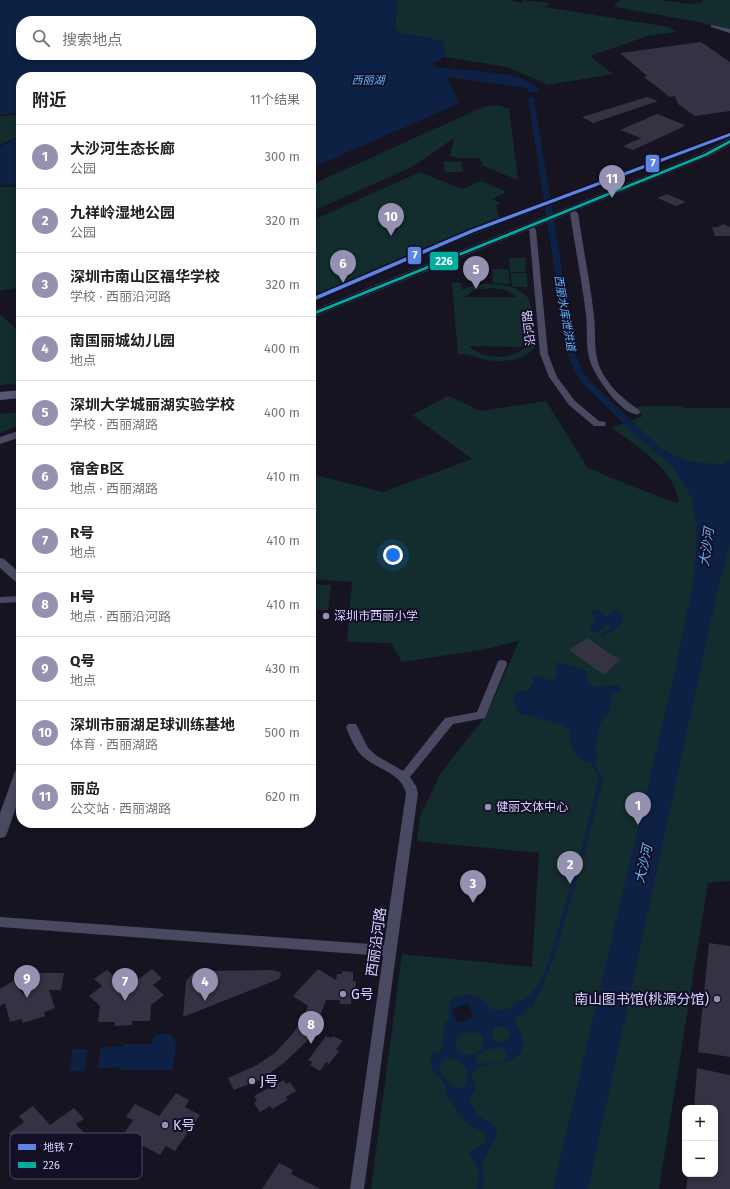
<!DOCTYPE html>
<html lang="zh">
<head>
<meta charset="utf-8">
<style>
  :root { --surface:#fff; --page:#f2f2f2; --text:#202124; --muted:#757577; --line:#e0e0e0; --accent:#9591b1 }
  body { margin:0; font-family:"Fira Sans","Noto Sans SC",sans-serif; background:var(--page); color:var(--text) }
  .controls { position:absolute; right:12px; bottom:12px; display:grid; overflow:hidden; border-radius:8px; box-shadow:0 2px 6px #0003 }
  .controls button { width:36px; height:36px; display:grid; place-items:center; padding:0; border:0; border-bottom:1px solid var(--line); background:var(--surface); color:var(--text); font:20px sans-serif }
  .you { position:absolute; left:393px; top:555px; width:14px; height:14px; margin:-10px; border:3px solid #fff; border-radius:50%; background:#1a73e8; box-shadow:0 0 0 6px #1a73e833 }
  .badge { display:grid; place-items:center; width:26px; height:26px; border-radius:50%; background:var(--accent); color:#fff; font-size:13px; font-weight:700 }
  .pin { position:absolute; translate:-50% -33px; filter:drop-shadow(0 1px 2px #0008) }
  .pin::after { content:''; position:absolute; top:21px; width:14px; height:12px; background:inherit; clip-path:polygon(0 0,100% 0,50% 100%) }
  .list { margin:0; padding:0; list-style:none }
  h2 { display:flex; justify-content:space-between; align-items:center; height:52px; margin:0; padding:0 16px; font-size:17px }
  h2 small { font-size:13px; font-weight:400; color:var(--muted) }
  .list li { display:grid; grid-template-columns:26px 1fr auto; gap:12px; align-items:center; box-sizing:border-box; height:64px; padding:0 16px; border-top:1px solid var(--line) }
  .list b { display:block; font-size:15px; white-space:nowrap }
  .list p { margin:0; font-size:13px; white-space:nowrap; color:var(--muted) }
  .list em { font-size:13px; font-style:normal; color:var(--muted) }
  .icon { flex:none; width:22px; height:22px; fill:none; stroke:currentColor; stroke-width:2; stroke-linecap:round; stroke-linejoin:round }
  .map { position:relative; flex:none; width:730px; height:1189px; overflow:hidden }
  .search { position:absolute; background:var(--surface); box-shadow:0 2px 6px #0003; left:16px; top:16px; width:300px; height:44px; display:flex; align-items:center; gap:10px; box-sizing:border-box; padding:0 14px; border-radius:16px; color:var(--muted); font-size:15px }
  .panel { position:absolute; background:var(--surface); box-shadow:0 2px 6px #0003; left:16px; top:72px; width:300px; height:756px; border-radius:16px }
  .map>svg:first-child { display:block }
</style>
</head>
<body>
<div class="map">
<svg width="730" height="1189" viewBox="0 0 730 1189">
  <rect width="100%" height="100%" fill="#161421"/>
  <path fill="#132c2d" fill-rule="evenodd" d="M397 0H509L521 3 524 0 550 3 545 7 669 27 676 32 648 36 590 56 613 74 548 85 507 67 445 57 443 42 426 37 402 34 395 29Z
    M620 0H659L692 4 701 3 703 0H730V31L699 22 614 7Z
    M498 105 509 109 518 180 483 166 480 158H459L450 156 454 138 412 167 311 212V185L483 107Z
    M14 115 21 119V135L0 145V116Z
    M461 161 463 172H445L443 162Z
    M420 172 462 189 481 181 507 192 492 199 500 203 496 206 500 221 492 224 496 226 324 295 311 287V221Z
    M0 187H21V287L0 291Z
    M509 258H525L526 272H510Z
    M492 269H508L510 284 493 283Z
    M510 273H526L528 287H512C518 290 524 293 528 298 532 306 537 341 534 348 522 362 500 363 483 359 474 357 468 354 458 354L452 283H461L462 290C477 282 495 283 512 287ZM490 288 506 290 517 297H465L474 290ZM470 347V346L525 347C512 361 483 359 470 347Z
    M0 314 21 334V383L0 385Z
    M448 396 481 411 546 401 587 467 609 477 673 502 679 503C674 468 639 448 612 428L643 416 636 408 642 406H683L684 408H730V881L708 883 659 1189H371L402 954 532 967 539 853 417 841 420 816 441 773 487 714 519 641 481 650 402 662 391 643 347 642 352 582 311 579V474L383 492 472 459 412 415Z
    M21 412V425L0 433V414Z
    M311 584 331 585 328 610H311Z"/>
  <path fill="#0d2144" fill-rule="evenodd" d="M0 0H397L395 29 402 34 426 37 444 42 445 57 433 64 435 67C457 71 531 70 539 91L528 92 527 88 447 77 458 100V104L311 168V77H21V117L16 113 0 115ZM21 21H311V55H21Z
    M21 136V185H0V147Z
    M659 446 675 456 688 461 722 465 730 460V544L717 592 588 1189H553L676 667 694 580 697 536 693 500 673 467 652 449Z
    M598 610 607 617 613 610C620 610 622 613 624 620L616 629 601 637 602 633 609 630 611 625 606 624 600 630V632H590V627L596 621 591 612Z
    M557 662 587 671V683L596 687 619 685 621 690 611 695 610 710 600 724 599 731 596 743 597 761 584 762C573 753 569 745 570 731L564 725 518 713 513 701 517 692 528 690 533 683V675L550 680 556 678 557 673 555 664Z
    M536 987 541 989 532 1007 515 1019C515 1026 519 1029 521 1034 526 1044 522 1057 511 1060L477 1068 471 1075 476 1088 470 1099C472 1105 475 1112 480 1116 488 1122 497 1123 497 1135L482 1163 484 1184 482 1189H477L479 1174 477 1167 468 1152 486 1143 485 1134C479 1128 477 1130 472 1127 462 1121 454 1103 446 1095 448 1083 439 1077 432 1069L431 1056 434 1053 438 1054 443 1047 444 1025 449 1019V1005L452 999C469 991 482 994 491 1009L503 1011 530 995ZM495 1027H504L511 1034 507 1040 501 1042 493 1040 492 1033ZM472 1032 479 1033 483 1037C485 1055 472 1058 457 1052L456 1038 460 1034ZM498 1048 504 1049 507 1057C502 1064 484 1065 476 1062L477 1055C484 1050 489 1049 498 1048ZM451 1058C466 1065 471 1069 465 1086L460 1088 452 1087 439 1069C440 1061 444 1059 451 1058Z
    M165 1033 169 1034 176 1040 173 1070H120V1067L98 1068 101 1047H123V1044H151L155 1036Z
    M73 1049H88L84 1071H69Z"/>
  <path fill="#161421" d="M468 1004 474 1017 457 1023 452 1009Z"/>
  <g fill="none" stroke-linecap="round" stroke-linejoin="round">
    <path stroke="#0d2144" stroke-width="3" d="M593 762 599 775"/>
    <path stroke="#0d2144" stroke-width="4" d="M539 988C551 965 557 940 564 916 578 870 590 825 601 779L599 774"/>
    <path fill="#0d2144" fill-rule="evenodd" d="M531 97 534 99 576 355 582 371 592 383 656 444 669 453 670 455 669 457H663L650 448 586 387 574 371 568 355 528 99Z"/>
  </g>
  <path fill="#343243" d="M701 42 730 62V111L695 116 678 104 675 96 670 97 644 77 647 76 620 53Z
    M647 97 658 101 593 123 582 117Z
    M657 114 685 125 683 126H685L633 150 623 146 641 138 620 130Z
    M667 194 686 202 676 206 657 198Z
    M723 224 730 227V236H715L712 227H718Z
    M587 638 620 660 604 675 569 650Z
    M709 943 730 946V1057L698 1052Z
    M152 969 162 978 153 985 164 995 151 1005 150 1021H132V1025L114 1026 115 1022H98L100 1006 89 996 102 986 94 979 107 970 127 988Z
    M318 969 336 980 337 974H342V971L353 972V981H356L355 995H352L351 1004H340V1000H326L319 1019 310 1035 312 1036 285 1062 262 1079 234 1090 228 1078 257 1065 276 1052 294 1032 305 1014 308 1006 293 996Z
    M272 970 280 972 281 974 279 979 183 1017 186 981 193 973 201 971Z
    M28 973H64L61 990H49L55 1008 44 1012 45 1016 23 1023 21 1019 10 1022 5 1003 0 1006V989L13 981 24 995Z
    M326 1036 331 1038 333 1036 343 1041 336 1049 339 1051 329 1064 326 1062 320 1071 310 1065 312 1062 308 1060Z
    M697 1068 730 1075V1189H686L688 1174H715V1108H694Z
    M284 1080 286 1084 290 1082 296 1091 286 1097 288 1100 272 1109 270 1106 260 1112 254 1103 257 1101 254 1096Z
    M176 1093 189 1100 185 1107 200 1115 175 1151 166 1146 160 1155 123 1135 133 1120 126 1117 135 1104 159 1116Z
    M33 1106 50 1125 74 1108 84 1119 76 1124 87 1136 48 1165 43 1158 34 1164 9 1133 24 1122 19 1116Z
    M279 1163 293 1170 291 1174 320 1189H262Z"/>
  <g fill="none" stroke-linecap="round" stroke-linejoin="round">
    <path fill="#4a4962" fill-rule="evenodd" d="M711 25 730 29V33L711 27Z
      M574 211 578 213C583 247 590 282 594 316 596 333 593 351 600 368 608 386 623 399 639 410L640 412 639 414C623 418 594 375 590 361 585 346 588 330 586 315 582 281 575 247 570 213Z
      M529 228H535L536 230 548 354 557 377 575 401 599 421 605 422 606 424 605 426H594L569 405 549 377 540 354Z
      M21 596V602L0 603V597Z
      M502 660 506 661 507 664 485 718 453 724 410 777 416 786 418 793 364 1189H350L383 956 0 927V917L384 945 406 793C401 772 375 769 361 755 354 747 350 737 346 727L348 724H356L368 748 377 756 403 771 445 718 477 712 497 664 498 661Z"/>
    <path fill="#4a4962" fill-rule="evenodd" d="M21 430V437L0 444V437Z
      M0 558 4 559 21 574V584L17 583 0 568Z
      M21 769V793L7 833 5 837 0 838V813L14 774 16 770Z"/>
    <path fill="#575674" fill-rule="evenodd" d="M730 138V145L708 157 311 318V311L702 153Z
      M21 390V398L0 400V392Z"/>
    <defs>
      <path id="bus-1" d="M730 140V143L706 156 311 316V313L704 154Z"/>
    </defs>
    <use href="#bus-1" stroke="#130f26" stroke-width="3"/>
    <use href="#bus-1" fill="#01ad9c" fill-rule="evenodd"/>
    <defs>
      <path id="metro-1" d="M730 133V136L474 232 311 302V298L470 230Z"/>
    </defs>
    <use href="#metro-1" stroke="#130f26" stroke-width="3"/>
    <use href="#metro-1" fill="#5a85e6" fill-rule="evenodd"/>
  </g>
  <g fill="#9591b1" stroke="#130f26" stroke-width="1.5">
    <circle cx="326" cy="616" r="4"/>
    <circle cx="488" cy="807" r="4"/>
    <circle cx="343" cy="994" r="4"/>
    <circle cx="717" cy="999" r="4"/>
    <circle cx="252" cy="1081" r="4"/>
    <circle cx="165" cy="1125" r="4"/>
  </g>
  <g text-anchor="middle" stroke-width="4" stroke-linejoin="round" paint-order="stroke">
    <g font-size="11" font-style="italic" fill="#62b6ff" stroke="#130f26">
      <text x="368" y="84">西丽湖</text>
      <text transform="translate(565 313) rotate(80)" y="4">西丽水库泄洪道</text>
    </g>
    <g font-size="12" fill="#d9d4ff" stroke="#130f26">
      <text transform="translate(529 328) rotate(-96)" y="4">沿河路</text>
    </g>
    <g font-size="12" fill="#d9d4ff" stroke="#130f26" text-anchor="start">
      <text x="334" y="620">深圳市西丽小学</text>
      <text x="496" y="811">健丽文体中心</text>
    </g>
    <g font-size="13" font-style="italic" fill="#62b6ff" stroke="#130f26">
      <text transform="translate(706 547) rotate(-82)" y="5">大沙河</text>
      <text transform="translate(643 864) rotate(-77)" y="5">大沙河</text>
    </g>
    <g font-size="14" fill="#d9d4ff" stroke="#130f26">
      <text transform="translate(376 942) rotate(-82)" y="5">西丽沿河路</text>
    </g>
    <g font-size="14" fill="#d9d4ff" stroke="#130f26" text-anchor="start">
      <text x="351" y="999">G号</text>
      <text x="709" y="1004" text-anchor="end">南山图书馆(桃源分馆)</text>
      <text x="260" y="1086">J号</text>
      <text x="173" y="1130">K号</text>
    </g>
  </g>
  <rect x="10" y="1133" width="132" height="46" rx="6" fill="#130f26" stroke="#4e4a67" stroke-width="1"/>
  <rect x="18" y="1144" width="18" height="6" fill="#5a85e6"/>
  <rect x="18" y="1162" width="18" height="6" fill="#01ad9c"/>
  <g font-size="11" fill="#d9d4ff">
    <text x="43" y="1151">地铁 7</text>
    <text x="43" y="1169">226</text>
  </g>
  <g stroke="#130f26" stroke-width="1.5">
    <rect x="645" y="154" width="15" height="19" rx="4" fill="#5a85e6"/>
    <rect x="407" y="246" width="15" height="19" rx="4" fill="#5a85e6"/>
    <rect x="429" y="251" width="30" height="20" rx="4" fill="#01ad9c"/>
  </g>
  <g font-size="11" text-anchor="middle" font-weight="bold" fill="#fff">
    <text x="653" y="167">7</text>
    <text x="415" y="259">7</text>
    <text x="444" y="265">226</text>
  </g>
</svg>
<div class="controls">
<button>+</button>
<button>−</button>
</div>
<div class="you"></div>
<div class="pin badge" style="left:638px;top:825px">1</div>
<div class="pin badge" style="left:570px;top:884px">2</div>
<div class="pin badge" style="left:473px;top:903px">3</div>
<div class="pin badge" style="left:205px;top:1001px">4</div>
<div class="pin badge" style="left:476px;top:289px">5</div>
<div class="pin badge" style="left:343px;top:283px">6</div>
<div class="pin badge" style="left:125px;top:1001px">7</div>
<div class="pin badge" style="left:311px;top:1044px">8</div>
<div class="pin badge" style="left:27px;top:998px">9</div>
<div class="pin badge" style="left:391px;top:236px">10</div>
<div class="pin badge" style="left:612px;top:198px">11</div>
<div class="search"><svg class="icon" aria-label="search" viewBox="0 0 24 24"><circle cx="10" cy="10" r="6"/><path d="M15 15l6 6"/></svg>搜索地点</div>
<section class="panel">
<h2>附近<small>11个结果</small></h2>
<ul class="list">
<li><span class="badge">1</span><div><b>大沙河生态长廊</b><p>公园</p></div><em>300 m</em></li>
<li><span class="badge">2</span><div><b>九祥岭湿地公园</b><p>公园</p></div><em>320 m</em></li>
<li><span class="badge">3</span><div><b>深圳市南山区福华学校</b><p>学校 · 西丽沿河路</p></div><em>320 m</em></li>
<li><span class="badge">4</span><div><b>南国丽城幼儿园</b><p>地点</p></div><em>400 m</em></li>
<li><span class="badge">5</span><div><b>深圳大学城丽湖实验学校</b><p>学校 · 西丽湖路</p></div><em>400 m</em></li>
<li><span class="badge">6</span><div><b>宿舍B区</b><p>地点 · 西丽湖路</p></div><em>410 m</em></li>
<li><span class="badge">7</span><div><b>R号</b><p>地点</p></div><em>410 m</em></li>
<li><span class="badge">8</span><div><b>H号</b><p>地点 · 西丽沿河路</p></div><em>410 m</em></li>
<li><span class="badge">9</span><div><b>Q号</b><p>地点</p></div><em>430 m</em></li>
<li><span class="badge">10</span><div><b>深圳市丽湖足球训练基地</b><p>体育 · 西丽湖路</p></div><em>500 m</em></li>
<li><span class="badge">11</span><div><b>丽岛</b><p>公交站 · 西丽湖路</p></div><em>620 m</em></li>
</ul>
</section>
</div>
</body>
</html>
